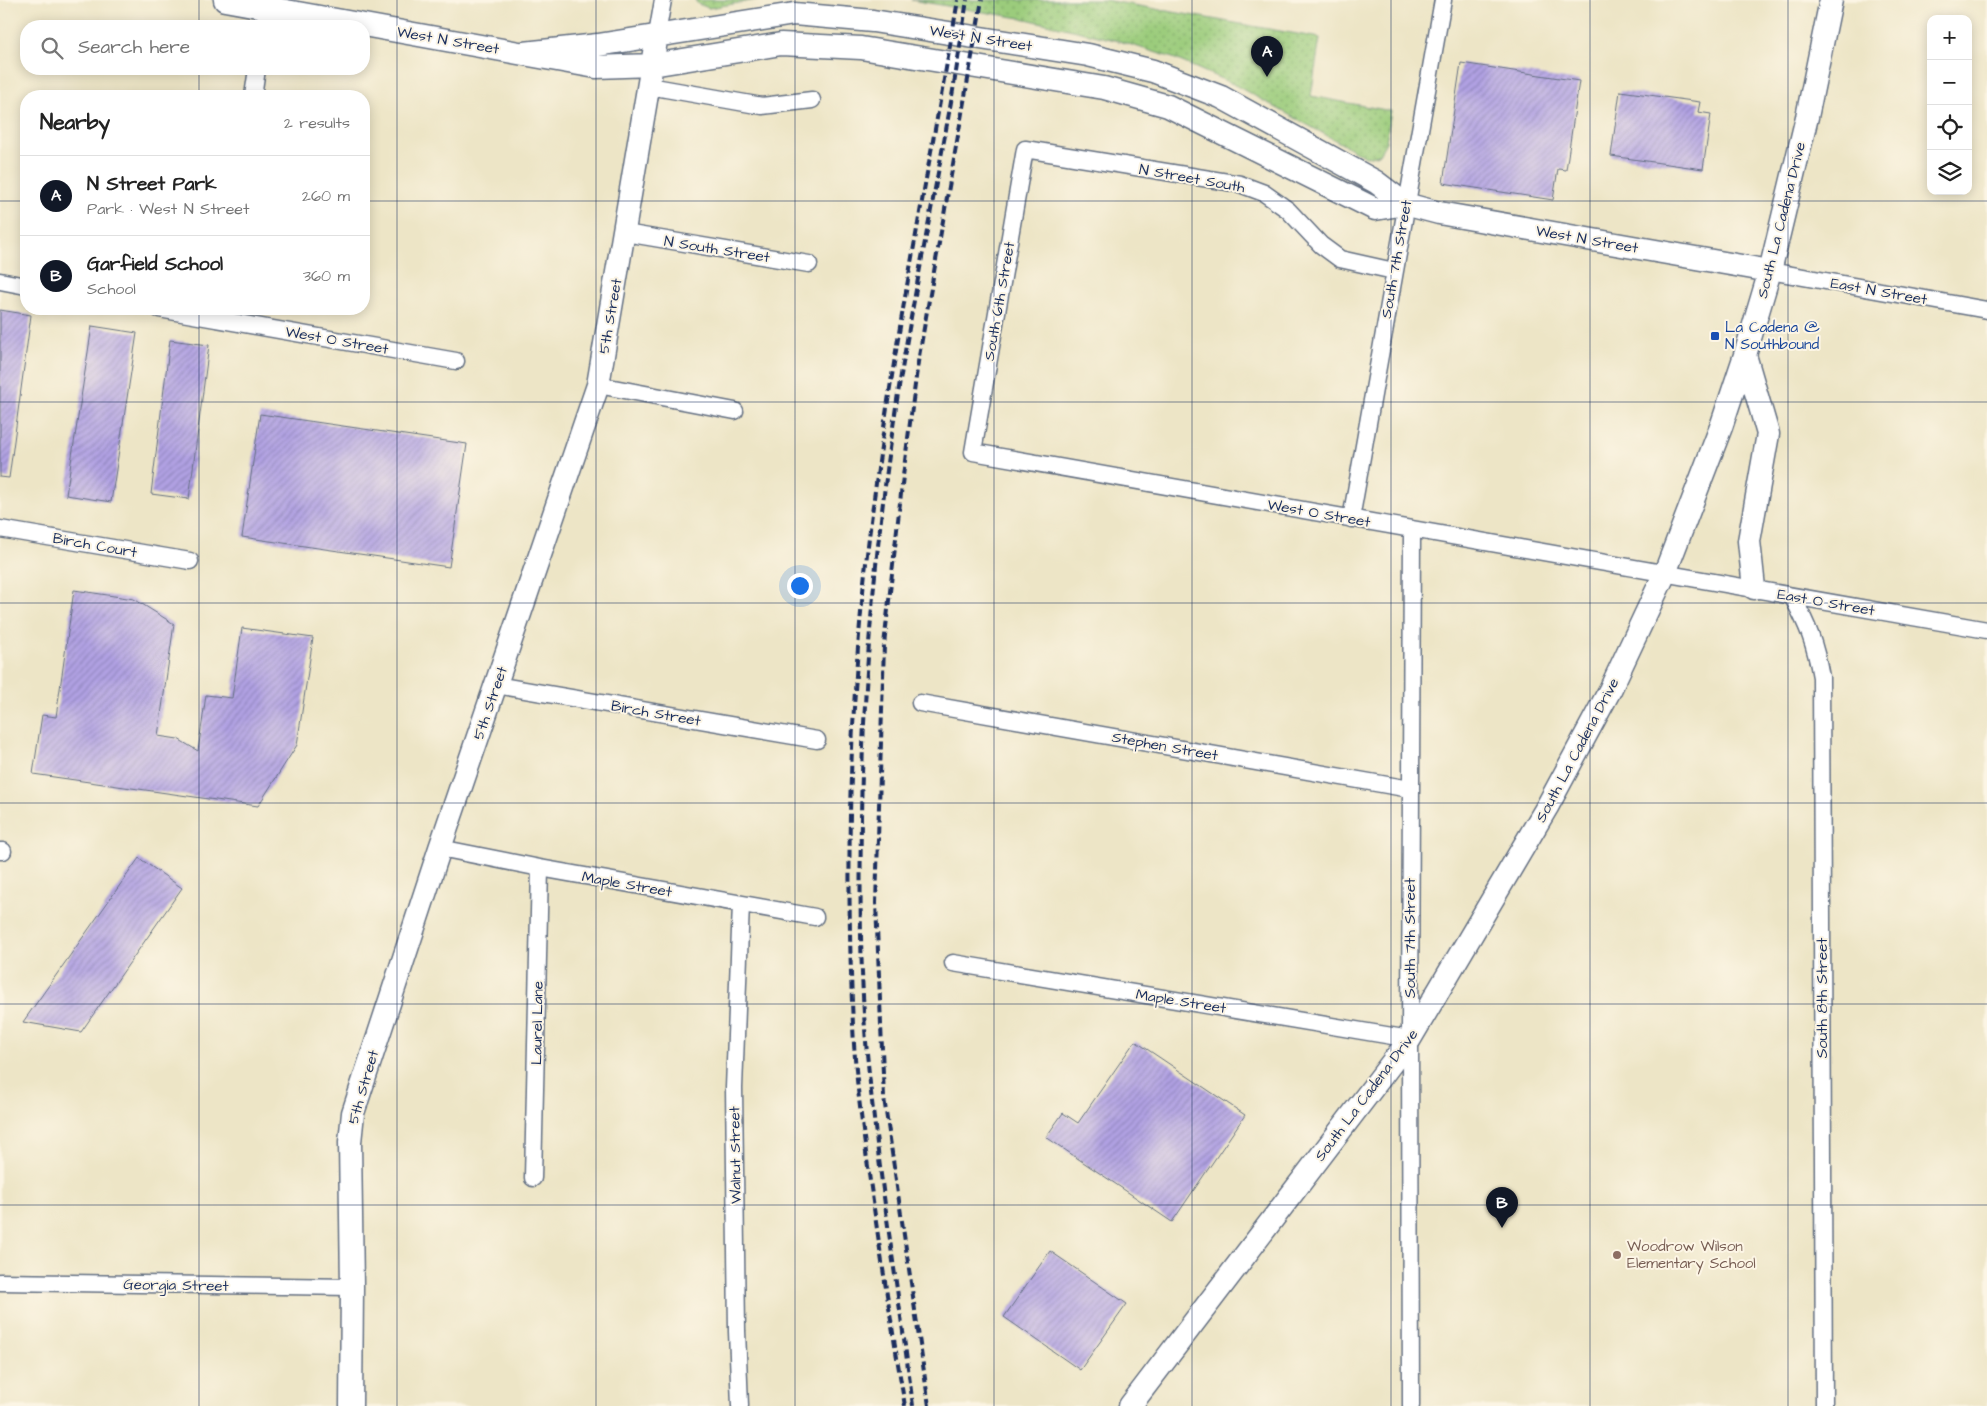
<!DOCTYPE html>
<html lang="en">
<head>
<meta charset="utf-8">
<style>
  :root { --surface:#fff; --page:#f2f2f2; --text:#222; --muted:#767676; --line:#e0e0e0; --accent:#111827 }
  body { margin:0; font-family:"Architects Daughter",sans-serif; background:var(--page); color:var(--text) }
  .controls { position:absolute; right:15px; top:15px; display:grid; overflow:hidden; border-radius:10px; box-shadow:0 2px 12px #0003 }
  .controls button { width:45px; height:45px; display:grid; place-items:center; padding:0; border:0; border-bottom:1px solid var(--line); background:var(--surface); color:var(--text); font:25px sans-serif }
  .you { position:absolute; left:799px; top:585px; width:18px; height:18px; margin:-12px; border:4px solid #fff; border-radius:50%; background:#1a73e8; box-shadow:0 0 0 8px #1a73e833 }
  .badge { display:grid; place-items:center; width:32px; height:32px; border-radius:50%; background:var(--accent); color:#fff; font-size:16px; font-weight:700 }
  .pin { position:absolute; translate:-50% -41px; filter:drop-shadow(0 1px 2px #0008) }
  .pin::after { content:''; position:absolute; top:26px; width:18px; height:15px; background:inherit; clip-path:polygon(0 0,100% 0,50% 100%) }
  .list { margin:0; padding:0; list-style:none }
  h2 { display:flex; justify-content:space-between; align-items:center; height:65px; margin:0; padding:0 20px; font-size:21px }
  h2 small { font-size:16px; font-weight:400; color:var(--muted) }
  .list li { display:grid; grid-template-columns:32px 1fr auto; gap:15px; align-items:center; box-sizing:border-box; height:80px; padding:0 20px; border-top:1px solid var(--line) }
  .list b { display:block; font-size:19px; white-space:nowrap }
  .list p { margin:0; font-size:16px; white-space:nowrap; color:var(--muted) }
  .list em { font-size:16px; font-style:normal; color:var(--muted) }
  .icon { flex:none; width:28px; height:28px; fill:none; stroke:currentColor; stroke-width:2; stroke-linecap:round; stroke-linejoin:round }
  .map { position:relative; flex:none; width:1987px; height:1406px; overflow:hidden }
  .search { position:absolute; background:var(--surface); box-shadow:0 2px 12px #0003; left:20px; top:20px; width:350px; height:55px; display:flex; align-items:center; gap:12px; box-sizing:border-box; padding:0 18px; border-radius:20px; color:var(--muted); font-size:19px }
  .panel { position:absolute; background:var(--surface); box-shadow:0 2px 12px #0003; left:20px; top:90px; width:350px; height:225px; border-radius:20px }
  .map>svg:first-child { display:block }
</style>
</head>
<body>
<div class="map">
<svg width="1987" height="1406" viewBox="0 0 1987 1406">
  <defs>
    <pattern id="park-dots" width="8" height="8" patternUnits="userSpaceOnUse" patternTransform="scale(1.25)"><rect width="8" height="8" fill="#9bcc7c"/><path d="M2 2h.1M6 6h.1" fill="none" stroke="#7ea669" stroke-width="1.8" stroke-linecap="round"/></pattern>
    <pattern id="building-hatch" width="6" height="6" patternUnits="userSpaceOnUse" patternTransform="scale(1.25)"><rect width="6" height="6" fill="#b1a1e3"/><path d="M-1 1l2-2M0 6l6-6M5 7l2-2" fill="none" stroke="#8f84bb"/></pattern>
  </defs>
  <rect width="100%" height="100%" fill="#fcf5e5"/>
  <filter id="ink" filterUnits="userSpaceOnUse"><feTurbulence type="fractalNoise" baseFrequency=".02" numOctaves="2"/><feDisplacementMap in="SourceGraphic" scale="10" xChannelSelector="R" yChannelSelector="G"/><feConvolveMatrix kernelMatrix="1 2 1 2 8 2 1 2 1" color-interpolation-filters="sRGB"/></filter>
  <filter id="wash" filterUnits="userSpaceOnUse"><feTurbulence type="fractalNoise" baseFrequency=".0096" numOctaves="4" result="noise"/><feDisplacementMap in="SourceGraphic" scale="20" xChannelSelector="R" yChannelSelector="G"/><feGaussianBlur stdDeviation="1.12" result="paint"/><feColorMatrix in="noise" values="0 0 0 0 0 0 0 0 0 0 0 0 0 0 0 0 0 1.4 0 .05"/><feComposite in="paint" operator="in"/></filter>
  <g filter="url(#wash)">
    <rect width="100%" height="100%" fill="#ede5c6"/>
    <path fill="url(#park-dots)" stroke="#5b7e6d" d="M695 0H757L709 8 698 4Z
      M911 0H1105L1320 38 1311 96 1391 111 1386 142 1379 154 1366 157 1233 84 1173 58 1119 41 1026 19Z"/>
    <g id="blocks">
      <path fill="url(#building-hatch)" d="M1461 63 1579 81 1566 170 1558 169 1553 200 1443 183Z
        M1620 91 1700 102 1698 112 1711 114 1703 169 1611 156Z
        M0 310 31 315 9 478 0 477Z
        M92 326 137 333 111 502 66 495Z
        M170 340 209 345 189 499 151 494Z
        M260 414 467 444 449 567 242 537Z
        M74 590 134 599 174 624 158 736 178 739 198 751 206 695 232 698 242 628 313 638 297 745 258 806 33 774 42 715 56 717Z
        M139 858 182 888 81 1032 23 1022Z
        M1135 1041 1245 1115 1172 1222 1046 1137 1063 1113 1078 1123Z
        M1050 1251 1127 1304 1080 1370 1004 1317Z"/>
    </g>
  </g>
  <g filter="url(#ink)">
    <use href="#blocks" fill-opacity="0" stroke="#646f82" stroke-width="1"/>
    <g fill="none" stroke-linecap="round" stroke-linejoin="round">
      <defs>
        <path id="street" d="M264 26 269 0
          M657 35 663 0
          M649 86 762 106 812 100
          M253 96 257 69
          M625 233 809 264
          M1394 271 1340 259 1321 245 1288 210 1264 193 1240 184 1025 149 973 452 1987 630
          M1770 271 1987 310
          M0 281 26 286
          M159 309 456 361
          M598 385 735 411
          M1351 519 1443 0
          M0 529 190 561
          M1792 596C1808 626 1815 643 1821 677L1824 1406
          M496 685 817 740
          M920 703 1410 789
          M440 848 540 868 815 917
          M0 851H3
          M953 963 1410 1039
          M533 1178 540 868
          M0 1282 352 1287
          M740 1406 737 1331 734 1088 741 904
          M1411 1406 1410 1039 1412 529"/>
        <path id="secondary" d="M225 0 596 67 652 65 781 44 861 48 1104 88 1168 106 1375 209 1405 204
          M524 53 598 45 794 14 873 21 1088 55 1153 71 1221 97 1376 182 1405 204 1439 213 1770 271
          M1745 355 1768 434 1749 541 1754 588
          M351 1406 352 1287 350 1142 353 1113 440 848 598 385 657 35
          M1130 1406 1410 1039 1547 807 1610 690 1665 573 1721 427 1745 355 1770 271 1807 117 1831 0"/>
      </defs>
      <use href="#street" stroke="#646f82" stroke-width="19"/>
      <use href="#secondary" stroke="#646f82" stroke-width="25"/>
      <use href="#street" stroke="#fff" stroke-width="16"/>
      <use href="#secondary" stroke="#fff" stroke-width="22"/>
      <path stroke="#1b2f5e" stroke-width="4" stroke-dasharray="8 4" stroke-linecap="butt" d="M905 1406C892 1329 880 1251 869 1174 862 1124 855 1075 853 1025 845 852 850 677 873 506 895 336 929 168 958 0
        M913 1406C898 1288 878 1171 867 1053 860 977 860 895 861 818 863 679 876 538 897 400 912 304 932 208 949 113 956 75 961 38 967 0
        M929 1406 884 1098 876 903 884 645 903 476 918 362 982 0"/>
    </g>
  </g>
  <path fill="none" stroke="#1b2f5e" stroke-width="1" stroke-opacity="0.55" d="M199 0V26M397 0V1406M596 0V1406M795 0V1406M994 0V1406M1192 0V1406M1391 0V1406M1590 0V1406M1788 0V1406M199 69V96M0 201H26M364 201H1987M199 309V1406M0 402H1987M0 603H1987M0 803H1987M0 1004H1987M0 1205H1987"/>
  <rect fill="#1a4fb4" stroke="#fcf5e5" stroke-width="2" x="1710" y="331" width="10" height="10" rx="2.5"/>
  <circle fill="#8d6e63" stroke="#fcf5e5" stroke-width="2" cx="1617" cy="1255" r="5"/>
  <g text-anchor="middle" stroke-width="4" stroke-linejoin="round" paint-order="stroke">
    <g font-size="15" fill="#1b2f5e" stroke="#fcf5e5">
      <text transform="translate(981 38) rotate(9)" y="5">West N Street</text>
      <text transform="translate(448 40) rotate(10)" y="5">West N Street</text>
      <text transform="translate(1192 178) rotate(10)" y="5">N Street South</text>
      <text transform="translate(1781 220) rotate(-76)" y="5">South La Cadena Drive</text>
      <text transform="translate(1587 239) rotate(10)" y="5">West N Street</text>
      <text transform="translate(717 249) rotate(9)" y="5">N South Street</text>
      <text transform="translate(1396 259) rotate(-80)" y="5">South 7th Street</text>
      <text transform="translate(1879 291) rotate(10)" y="5">East N Street</text>
      <text transform="translate(999 301) rotate(-80)" y="5">South 6th Street</text>
      <text transform="translate(610 316) rotate(-80)" y="5">5th Street</text>
      <text transform="translate(337 340) rotate(10)" y="5">West O Street</text>
      <text transform="translate(1319 513) rotate(10)" y="5">West O Street</text>
      <text transform="translate(95 545) rotate(10)" y="5">Birch Court</text>
      <text transform="translate(1826 602) rotate(10)" y="5">East O Street</text>
      <text transform="translate(490 703) rotate(-71)" y="5">5th Street</text>
      <text transform="translate(656 713) rotate(10)" y="5">Birch Street</text>
      <text transform="translate(1165 746) rotate(10)" y="5">Stephen Street</text>
      <text transform="translate(1577 750) rotate(-62)" y="5">South La Cadena Drive</text>
      <text transform="translate(627 884) rotate(10)" y="5">Maple Street</text>
      <text transform="translate(1410 938) rotate(-90)" y="5">South 7th Street</text>
      <text transform="translate(1822 998) rotate(-90)" y="5">South 8th Street</text>
      <text transform="translate(1181 1001) rotate(9)" y="5">Maple Street</text>
      <text transform="translate(537 1023) rotate(-89)" y="5">Laurel Lane</text>
      <text transform="translate(363 1087) rotate(-74)" y="5">5th Street</text>
      <text transform="translate(1366 1095) rotate(-53)" y="5">South La Cadena Drive</text>
      <text transform="translate(735 1155) rotate(-91)" y="5">Walnut Street</text>
      <text transform="translate(176 1285) rotate(1)" y="5">Georgia Street</text>
    </g>
    <g font-size="15" fill="#164399" stroke="#fcf5e5" text-anchor="start">
      <text x="1725" y="332">La Cadena @<tspan x="1725" dy="17">N Southbound</tspan></text>
    </g>
    <g font-size="15" fill="#785e54" stroke="#fcf5e5" text-anchor="start">
      <text x="1627" y="1251">Woodrow Wilson<tspan x="1627" dy="17">Elementary School</tspan></text>
    </g>
  </g>
</svg>
<div class="controls">
<button>+</button>
<button>−</button>
<button><svg class="icon" aria-label="locate" viewBox="0 0 24 24"><circle cx="12" cy="12" r="6"/><path d="M12 2v4M12 18v4M2 12h4M18 12h4"/></svg></button>
<button><svg class="icon" aria-label="layers" viewBox="0 0 24 24"><path d="M12 4l9 5-9 5-9-5zM3 14l9 5 9-5"/></svg></button>
</div>
<div class="you"></div>
<div class="pin badge" style="left:1267px;top:77px">A</div>
<div class="pin badge" style="left:1502px;top:1228px">B</div>
<div class="search"><svg class="icon" aria-label="search" viewBox="0 0 24 24"><circle cx="10" cy="10" r="6"/><path d="M15 15l6 6"/></svg>Search here</div>
<section class="panel">
<h2>Nearby<small>2 results</small></h2>
<ul class="list">
<li><span class="badge">A</span><div><b>N Street Park</b><p>Park · West N Street</p></div><em>260 m</em></li>
<li><span class="badge">B</span><div><b>Garfield School</b><p>School</p></div><em>360 m</em></li>
</ul>
</section>
</div>
</body>
</html>
